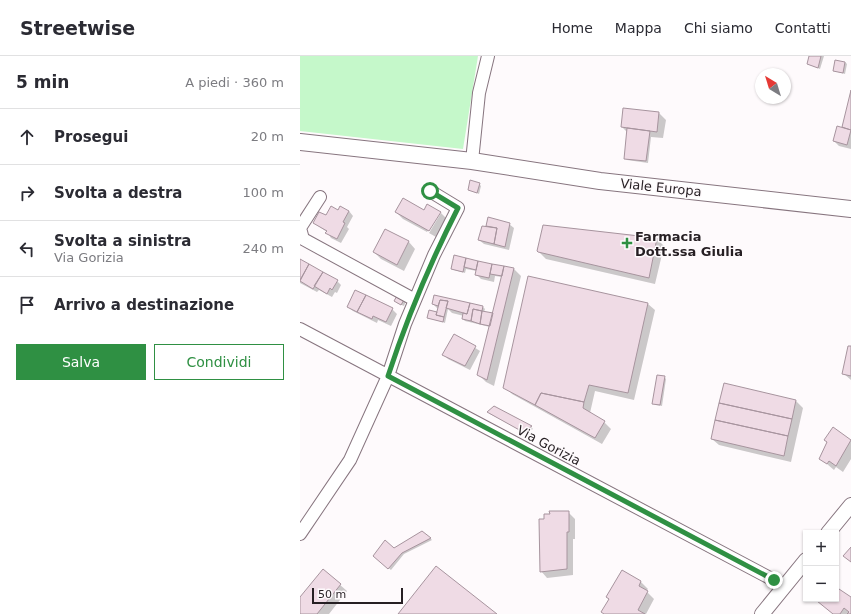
<!DOCTYPE html>
<html lang="it">
<head>
<meta charset="utf-8">
<style>
  :root { --surface:#fff; --page:#f2f2f3; --text:#2b2b33; --muted:#7c7c81; --line:#e1e1e2; --accent:#2f9043 }
  body { margin:0; font-family:"DejaVu Sans",sans-serif; background:var(--page); color:var(--text) }
  .controls { position:absolute; right:12px; bottom:12px; display:grid; overflow:hidden; border-radius:0px; box-shadow:0 1px 3px #0004 }
  .controls button { width:36px; height:36px; display:grid; place-items:center; padding:0; border:0; border-bottom:1px solid var(--line); background:var(--surface); color:var(--text); font:20px sans-serif }
  .compass { position:absolute; left:455px; top:12px; width:36px; height:36px; border-radius:50%; background:var(--surface); box-shadow:0 1px 3px #0004; rotate:322deg }
  .scale { position:absolute; left:12px; bottom:10px; width:91px; box-sizing:border-box; padding-left:4px; border:2px solid #261f23; border-top:0; font-size:11px; line-height:14px; white-space:nowrap; color:#261f23; -webkit-text-stroke:3px #fefafc; paint-order:stroke }
  .stop { position:absolute; width:12px; height:12px; margin:-9px; border:3px solid #2f9043; border-radius:50%; background:#fff }
  .stop.end { background:#2f9043; border-color:#fff; box-shadow:0 1px 4px #0008 }
  .list { margin:0; padding:0; list-style:none }
  h2 { display:flex; justify-content:space-between; align-items:center; height:52px; margin:0; padding:0 16px; font-size:17px }
  h2 small { font-size:13px; font-weight:400; color:var(--muted) }
  .list li { display:grid; grid-template-columns:26px 1fr auto; gap:12px; align-items:center; box-sizing:border-box; height:56px; padding:0 16px; border-top:1px solid var(--line) }
  .list b { display:block; font-size:15px; white-space:nowrap }
  .list p { margin:0; font-size:13px; white-space:nowrap; color:var(--muted) }
  .list em { font-size:13px; font-style:normal; color:var(--muted) }
  .actions { display:flex; gap:8px; padding:12px 16px }
  .actions a { flex:1; padding:9px 0; border:1px solid var(--accent); border-radius:0px; text-align:center; font-size:14px; color:var(--accent) }
  .actions .main { background:var(--accent); color:#fff }
  .icon { flex:none; width:22px; height:22px; fill:none; stroke:currentColor; stroke-width:2; stroke-linecap:round; stroke-linejoin:round }
  .map { position:relative; flex:none; width:551px; height:558px; overflow:hidden }
  header { display:flex; align-items:center; gap:24px; box-sizing:border-box; height:56px; padding:0 20px; background:var(--surface); border-bottom:1px solid var(--line) }
  header strong { font-size:19px }
  nav { display:flex; gap:22px; margin-inline-start:auto; font-size:14px }
  main { display:flex }
  aside { flex:1; background:var(--surface) }
  .map>svg:first-child { display:block }
</style>
</head>
<body>
<header>
<strong>Streetwise</strong>
<nav><a>Home</a><a>Mappa</a><a>Chi siamo</a><a>Contatti</a></nav>
</header>
<main>
<aside>
<h2>5 min<small>A piedi · 360 m</small></h2>
<ul class="list">
<li><svg class="icon" aria-label="ahead" viewBox="0 0 24 24"><path d="M12 20V5M6 11l6-6 6 6"/></svg><div><b>Prosegui</b></div><em>20 m</em></li>
<li><svg class="icon" aria-label="right" viewBox="0 0 24 24"><path d="M7 20v-9h11M14 6l5 5-5 5"/></svg><div><b>Svolta a destra</b></div><em>100 m</em></li>
<li><svg class="icon" aria-label="left" viewBox="0 0 24 24"><path d="M17 20v-9H6M10 6l-5 5 5 5"/></svg><div><b>Svolta a sinistra</b><p>Via Gorizia</p></div><em>240 m</em></li>
<li><svg class="icon" aria-label="arrive" viewBox="0 0 24 24"><path d="M6 21V4h12l-3 4 3 4H6"/></svg><div><b>Arrivo a destinazione</b></div></li>
</ul>
<div class="actions"><a class="main">Salva</a><a>Condividi</a></div>
</aside>
<div class="map">
<svg width="551" height="558" viewBox="0 0 551 558">
  <rect width="100%" height="100%" fill="#fefafc"/>
  <path fill="#c5f8ca" d="M0 0H178L163 93 0 75Z"/>
  <path fill="#0003" d="M510 0H524L520 13 508 8Z
    M545 6 547 8 545 18 534 15Z
    M551 37V93L539 90 534 85 542 72Z
    M359 57 366 64 363 82 351 81 348 107 327 104 325 102 328 77 322 71Z
    M179 128 181 130 179 138 169 134Z
    M38 155H49L53 160 47 171 49 173 41 187 31 182 27 176 14 167Z
    M125 155 141 157H139L127 176 103 163 96 156Z
    M141 157 147 163 136 181 129 177Z
    M188 162 209 168 214 172 209 194 184 188 179 184 186 171Z
    M244 170 357 183 364 190 355 228 246 203 239 196Z
    M86 174 109 186 115 193 104 215 81 203 74 196Z
    M155 201 214 213 221 220 194 330 186 326 179 319 190 271 165 265 163 263 164 260 152 257 148 253 145 267 128 261 137 257 138 253 133 248 135 240 183 251 185 253 184 256 193 259 202 221 195 220 194 226 181 223 177 219V215L166 213 165 217 154 214 152 212Z
    M0 204 37 225 41 229 37 237 35 236 32 241 19 234 17 236 0 227Z
    M104 243 106 245 104 250 97 247Z
    M348 248 355 254 334 344 295 335 290 357 304 366 311 373 302 388 212 338 205 331Z
    M48 251 92 253 97 258 91 270 78 264 77 267 53 255Z
    M155 279 180 295 170 314 148 303 144 299Z
    M551 292V324L543 317Z
    M364 321 366 323 362 350 356 349 354 347Z
    M424 328 496 345 503 352 491 406 419 389 412 383Z
    M195 352 231 371 233 373 226 377 190 358 189 356Z
    M533 372 551 385V403L543 416 536 411 534 414 520 402Z
    M268 456 275 463V483H273V519L247 522 241 515Z
    M130 482 132 484 104 498 91 514 76 502Z
    M23 514 47 535 29 558H0V543Z
    M322 515 341 526 348 533 346 535 354 543 346 558H304L309 544 307 541Z
    M536 532 551 542V558H533L518 544 536 543Z"/>
  <path fill="#efdbe5" stroke="#a7949e" d="M509 0H521L518 12 507 8Z
    M535 4 545 6 543 17 533 15Z
    M551 34V74L542 71Z
    M323 52 359 56 357 76 321 71Z
    M537 70 551 74 547 89 533 85Z
    M327 72 350 75 346 105 324 103Z
    M170 124 180 127 177 137 168 134Z
    M103 142 124 154 127 148 141 156 129 175 95 156Z
    M31 150 38 154 40 150 49 155 43 166 45 167 37 183 25 177 27 175 13 167 19 156 26 159Z
    M188 161 210 167 205 191 194 188 197 172 186 170Z
    M243 169 357 182 349 222 238 196 237 195Z
    M182 170 197 172 194 188 178 184Z
    M85 173 109 185 97 209 73 196Z
    M154 199 166 202 163 216 151 213Z
    M166 202 178 205 176 214 164 211Z
    M0 203 9 208 0 224Z
    M178 205 192 208 189 222 175 219Z
    M9 208 23 216 13 233 0 225Z
    M192 208 204 210 202 220 190 218Z
    M204 210 214 212 187 324 177 319Z
    M23 216 38 224 32 234 30 232 27 238 14 230Z
    M228 220 348 247 328 337 289 329 284 346 241 337 235 349 203 332Z
    M55 234 66 239 57 256 47 251Z
    M98 238 105 242 101 249 94 245Z
    M66 239 93 252 86 266 73 260 72 263 57 256Z
    M134 239 170 247 167 258 146 252 148 245 140 244 138 250 132 248Z
    M140 244 148 245 144 261 136 259Z
    M170 247 183 250 182 255 173 253 171 265 162 263 163 257 167 258Z
    M173 253 182 255 180 268 171 265Z
    M129 254 137 256 136 259 144 261 143 266 127 262Z
    M182 255 193 257 190 270 180 268Z
    M154 278 176 290 165 310 142 299Z
    M548 290H551V320L542 318Z
    M357 319 365 320 360 349 352 348Z
    M424 327 496 344 492 363 419 347Z
    M241 337 284 346 283 352 305 365 295 382 235 349Z
    M419 347 492 363 488 380 415 364Z
    M194 350 232 370 223 376 187 356Z
    M415 364 488 380 484 400 411 383Z
    M533 371 551 384 536 410 529 405 527 408 519 403 527 386 524 384Z
    M249 455H269V476H267V513L240 516 239 463H244V458H250Z
    M122 475 131 482 102 497 88 513 73 500 85 484 94 492Z
    M551 491V506L543 500Z
    M136 510 197 558H98Z
    M23 513 41 528 17 558H0V541Z
    M322 514 341 525 339 530 348 535 338 554 345 558H304L301 556 309 543 306 541Z
    M536 531 551 541V558H547L549 556 544 552 540 558H533L517 545 536 543Z"/>
  <g fill="none" stroke-linecap="round" stroke-linejoin="round">
    <defs>
      <path id="minor" d="M172 105 179 37 188 0
        M0 172 3 183 115 244
        M0 172 20 141
        M0 273 485 530
        M0 478 50 404 88 320 105 268 134 199 158 152 130 135"/>
      <path id="tertiary" d="M528 477 551 449
        M462 558 506 504"/>
      <path id="secondary" d="M0 86 172 105 300 125 551 153"/>
    </defs>
    <use href="#minor" stroke="#87757f" stroke-width="14"/>
    <use href="#tertiary" stroke="#87757f" stroke-width="16"/>
    <use href="#secondary" stroke="#87757f" stroke-width="18"/>
    <use href="#minor" stroke="#fff" stroke-width="12"/>
    <use href="#tertiary" stroke="#fff" stroke-width="14"/>
    <use href="#secondary" stroke="#fff" stroke-width="16"/>
  </g>
  <g fill="none" stroke-linecap="round" stroke-linejoin="round">
    <path stroke="#2f9043" stroke-width="5" d="M130 135 158 152C130 207 107 262 88 320L474 524"/>
  </g>
  <path fill="#2f9043" stroke="#fefafc" stroke-width="1.5" d="M325 181h4v4h4v4h-4v4h-4v-4h-4v-4h4z"/>
  <g text-anchor="middle" stroke-width="3" stroke-linejoin="round" paint-order="stroke">
    <g font-size="13" fill="#261f23" stroke="#fefafc">
      <text transform="translate(361 131) rotate(6)" y="5">Viale Europa</text>
      <text transform="translate(249 389) rotate(28)" y="5">Via Gorizia</text>
    </g>
    <g font-size="13" font-weight="bold" fill="#261f23" stroke="#fefafc" text-anchor="start">
      <text x="335" y="185">Farmacia<tspan x="335" dy="15">Dott.ssa Giulia</tspan></text>
    </g>
  </g>
</svg>
<div class="controls">
<button>+</button>
<button>−</button>
</div>
<svg class="compass" viewBox="-18 -18 36 36"><path d="M0-13l5 13h-10z" fill="#e53935"/><path d="M0 13l5-13h-10z" fill="#7c7c81"/></svg>
<div class="scale">50 m</div>
<div class="stop" style="left:130px;top:135px"></div>
<div class="stop end" style="left:474px;top:524px"></div>
</div>
</main>
</body>
</html>
